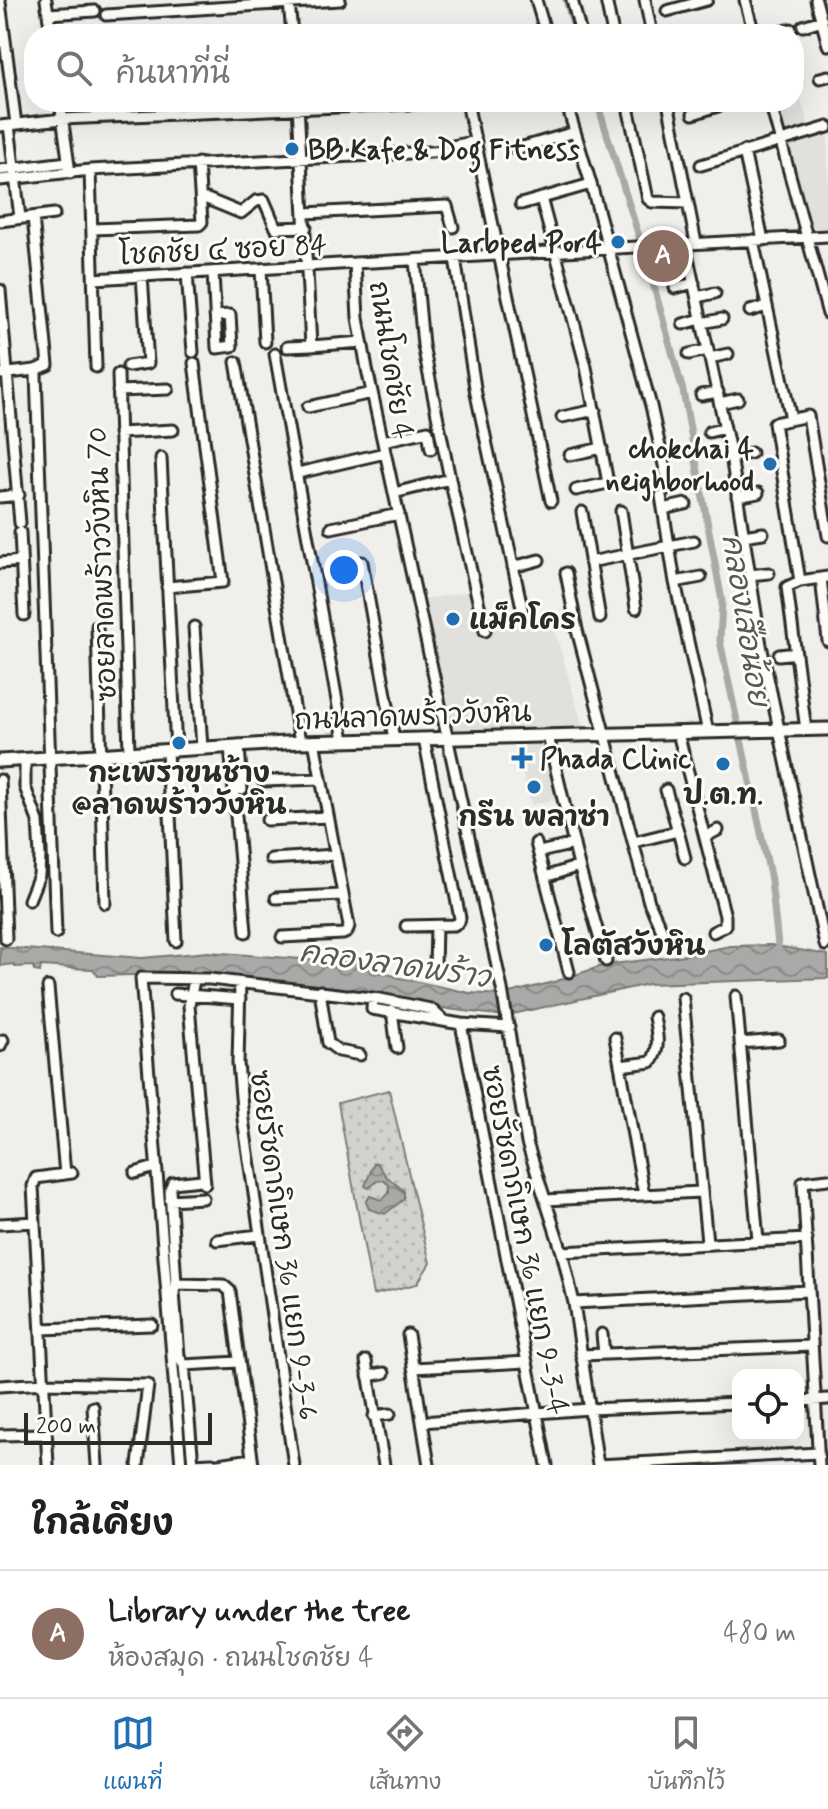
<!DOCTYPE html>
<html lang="th">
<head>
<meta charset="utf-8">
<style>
  :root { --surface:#fff; --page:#f6f6f6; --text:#202124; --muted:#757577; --line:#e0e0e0; --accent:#1f6fb2 }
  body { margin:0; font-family:Mynerve,"Playpen Sans Thai",sans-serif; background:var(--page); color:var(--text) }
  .controls { position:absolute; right:24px; bottom:24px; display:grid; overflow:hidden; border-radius:16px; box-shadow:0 8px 32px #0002 }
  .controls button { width:72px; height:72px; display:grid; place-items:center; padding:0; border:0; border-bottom:2px solid var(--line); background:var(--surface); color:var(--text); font:40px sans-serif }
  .scale { position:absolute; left:24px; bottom:20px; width:188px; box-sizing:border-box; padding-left:8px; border:4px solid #2b2b2b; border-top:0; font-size:22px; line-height:28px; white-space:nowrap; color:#2b2b2b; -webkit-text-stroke:6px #fdfcf7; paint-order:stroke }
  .you { position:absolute; left:344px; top:570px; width:28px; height:28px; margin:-20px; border:6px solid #fff; border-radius:50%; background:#1a73e8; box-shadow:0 0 0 12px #1a73e833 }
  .badge { display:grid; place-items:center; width:52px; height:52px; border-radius:50%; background:var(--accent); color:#fff; font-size:26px; font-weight:700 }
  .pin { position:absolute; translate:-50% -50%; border:4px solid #fff; box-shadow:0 2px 8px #0006 }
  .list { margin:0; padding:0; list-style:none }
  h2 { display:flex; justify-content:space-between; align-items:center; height:104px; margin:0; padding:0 32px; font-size:34px }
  h2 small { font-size:26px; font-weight:400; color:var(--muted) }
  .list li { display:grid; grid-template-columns:52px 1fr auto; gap:24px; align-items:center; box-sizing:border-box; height:128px; padding:0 32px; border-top:2px solid var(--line) }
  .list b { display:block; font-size:30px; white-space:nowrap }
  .list p { margin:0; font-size:26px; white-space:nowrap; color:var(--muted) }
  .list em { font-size:26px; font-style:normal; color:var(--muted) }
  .icon { flex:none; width:44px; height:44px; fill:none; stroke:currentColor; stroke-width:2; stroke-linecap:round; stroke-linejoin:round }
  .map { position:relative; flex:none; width:828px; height:1465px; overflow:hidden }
  .search { position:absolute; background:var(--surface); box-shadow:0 8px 32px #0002; left:24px; right:24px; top:24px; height:88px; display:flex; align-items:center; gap:20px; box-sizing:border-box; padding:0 28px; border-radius:32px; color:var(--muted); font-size:30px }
  .sheet { height:232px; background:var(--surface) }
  nav { display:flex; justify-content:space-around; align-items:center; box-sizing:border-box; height:112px; border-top:2px solid var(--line); background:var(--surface); font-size:22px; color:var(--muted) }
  nav a { display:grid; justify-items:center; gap:4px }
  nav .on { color:var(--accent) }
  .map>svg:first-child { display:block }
</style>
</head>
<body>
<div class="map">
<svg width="828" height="1465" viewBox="0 0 828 1465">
  <defs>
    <pattern id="grass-dots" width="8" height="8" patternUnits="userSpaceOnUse" patternTransform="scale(2)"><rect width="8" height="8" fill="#d3d2cf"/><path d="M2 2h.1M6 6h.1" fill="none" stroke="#b5b4b2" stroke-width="1.8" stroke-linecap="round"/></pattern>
    <pattern id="water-waves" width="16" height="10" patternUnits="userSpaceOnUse" patternTransform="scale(2)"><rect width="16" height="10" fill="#aaa9a7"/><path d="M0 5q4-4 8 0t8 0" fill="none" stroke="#8b8a88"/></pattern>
  </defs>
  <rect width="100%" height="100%" fill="#f0efeb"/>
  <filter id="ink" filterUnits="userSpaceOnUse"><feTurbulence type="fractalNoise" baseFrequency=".0125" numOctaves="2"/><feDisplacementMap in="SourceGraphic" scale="16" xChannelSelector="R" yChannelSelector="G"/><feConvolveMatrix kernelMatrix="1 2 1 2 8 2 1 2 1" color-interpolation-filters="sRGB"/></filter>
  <g filter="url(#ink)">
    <path fill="#e1e0dc" d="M794 75 811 134 828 131V232L810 233 774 102H794Z
      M472 591 482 632 550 614 583 727 505 733 494 689 502 731 449 730 420 600Z
      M514 741H548L562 798 531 805Z"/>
    <path fill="url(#grass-dots)" stroke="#7f7e7d" stroke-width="2" d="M389 1090 430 1263 417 1284 373 1295 338 1103Z"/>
    <path fill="url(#water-waves)" stroke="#777775" stroke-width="2" d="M771 945 828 955V978L648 984 504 1016 448 1009 385 994 226 978 169 974 98 976 93 969C75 969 60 967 41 966L40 972 34 971 33 966 15 967 13 964 0 966V947L142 958 208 952 355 963 400 978 470 993 501 995 554 982 605 965 685 955 730 946Z
      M374 1163H377L386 1176 404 1191V1199L385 1214 369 1209 366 1202 370 1196 382 1200 389 1193V1185L383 1180 377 1181 369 1188 365 1186Z"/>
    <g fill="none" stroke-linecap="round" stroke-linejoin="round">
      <path stroke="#aaa9a7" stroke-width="7" d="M566 0 576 34
        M597 102 647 262 683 391 722 601 720 641 771 880 779 954"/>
      <defs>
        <path id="minor" d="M46 0 51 34
          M536 0 546 34
          M572 0 581 34
          M606 0 613 34
          M645 0 652 34
          M745 0 754 34
          M816 0 828 45
          M0 2 16 124
          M289 2 292 34
          M667 11 707 0
          M48 14 95 11
          M106 15 340 0
          M803 26 822 20
          M774 34 791 29
          M820 78 828 76
          M794 82 796 81
          M60 102 70 173
          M467 102 551 501
          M566 102 591 184 651 406 669 488
          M627 102 648 199 652 202 688 203
          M668 102 696 243
          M770 102 828 314
          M298 105 311 346 362 342
          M693 114 730 102
          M9 125 20 218
          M0 126 62 119 432 103
          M453 146 476 141
          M516 149 575 132
          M744 151 763 240
          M701 165 828 127
          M0 170 68 162
          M90 170 96 367
          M0 180 90 170 449 151
          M541 198 586 367 608 483 576 490
          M201 199H207L241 213 256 201 264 200 276 228 306 227
          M521 204 591 184
          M305 213 447 206 453 227
          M0 221 54 214
          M93 229 199 225 202 222 198 163
          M753 240 791 419
          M685 244 731 456 761 645 825 945
          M455 258 476 394 524 617
          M415 260 423 345 450 479 485 631
          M261 269 265 342
          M213 272 217 348 232 346 230 315 215 316
          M187 273 193 352
          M94 279 355 263
          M675 288 694 283
          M0 290 20 523
          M697 297 715 293
          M750 311 767 306
          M702 323 722 319
          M683 324 701 319
          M287 347 311 346
          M275 354 344 740
          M689 354 708 350
          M710 358 728 354
          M236 362 300 742
          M128 366 148 363 142 276
          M0 374 35 370 48 365 33 217
          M36 374 56 933
          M118 374 129 752
          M118 391 168 389
          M701 395 718 392
          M720 403 738 399
          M308 407 372 393
          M562 417 595 410
          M709 432 725 428
          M119 433 173 430
          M383 441 428 431 431 449
          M570 455 602 448
          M731 457 751 453
          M161 458 176 749
          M298 473 385 453
          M394 493 450 479
          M661 496 675 582 708 732
          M0 497 19 495
          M737 497 758 493
          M663 509 686 504
          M621 511 636 608
          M582 512 600 618
          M331 528 399 514
          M20 532 24 615
          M743 536 763 533
          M362 562 394 739
          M590 562 694 541
          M0 563 21 561
          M513 567 539 560
          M566 573 577 630 649 902 667 942
          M749 575 769 573
          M821 578 828 641
          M800 581 774 423 808 416 828 536
          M675 582 701 577
          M167 587 223 582 194 363
          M97 626 105 903
          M194 627 202 748
          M779 655 796 653
          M806 730 787 587 800 581 828 577
          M678 733 725 916V926L713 932
          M548 736 579 866 606 961
          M239 745 242 790
          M230 746 246 932
          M167 750 176 941
          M25 759V787L38 821 40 856 39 875 29 900
          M0 780 6 939
          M263 781 321 779
          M666 790 678 831
          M267 820 328 817
          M705 837 718 830
          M634 842 678 831 685 858
          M536 843 569 972
          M544 851 574 844
          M271 859 335 855
          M551 875 579 866
          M276 898 342 895
          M406 926 454 925 459 922 460 918 424 739
          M282 937 343 934 347 932 349 926 314 741
          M435 968 436 926
          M194 980 189 1006 205 1184
          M240 983 238 1063 243 1119 294 1465
          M48 987 65 1174
          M320 991 328 1043 339 1051 360 1055
          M175 994 240 999
          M736 996 758 1240
          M373 998 372 1009 461 1024 509 1027
          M683 998 707 1242
          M392 1011 397 1048
          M461 1024 547 1465
          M615 1038 644 1195
          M740 1043 779 1040
          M0 1046 3 1040
          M620 1066 651 1062C661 1048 657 1033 654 1017
          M135 1173 155 1167
          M201 1180 173 1183 170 1190 176 1284 174 1292 179 1356 184 1365 193 1464 212 1463
          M170 1200 203 1198
          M546 1200 700 1192
          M0 1224 35 1222
          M217 1240 259 1235
          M562 1252 807 1239
          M176 1284 223 1285 230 1291 253 1465
          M574 1303 809 1291
          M41 1329 152 1325
          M602 1334 604 1354
          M408 1335 429 1465
          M581 1355 812 1346
          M366 1361 384 1465
          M184 1365 239 1362
          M413 1368 527 1362
          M368 1376 384 1373
          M0 1386 44 1383 148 1385 138 1465
          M798 1401 828 1399
          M93 1407 97 1465
          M374 1416 390 1414
          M422 1422 589 1409 738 1403
          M0 1435 46 1434
          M48 1465 33 1186 36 1178 72 1173
          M181 1465 141 978 210 979 380 999 431 1009 443 1020
          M212 1465 252 1459
          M598 1465 574 1303 562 1252 527 1143 502 989 367 369 358 318 355 263 828 236
          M598 1465 818 1453
          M819 1465 803 1182 828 1179"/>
        <path id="major" d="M0 761 300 742 828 729"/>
      </defs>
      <use href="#minor" stroke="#2b2b2b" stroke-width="15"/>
      <use href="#major" stroke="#2b2b2b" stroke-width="17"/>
      <use href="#minor" stroke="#fdfcf7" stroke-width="9"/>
      <use href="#major" stroke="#fdfcf7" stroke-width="11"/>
    </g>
  </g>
  <g fill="#1f6fb2" stroke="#fdfcf7" stroke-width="3">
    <circle cx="292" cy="149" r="8"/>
    <circle cx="618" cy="242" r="8"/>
    <circle cx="770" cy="464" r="8"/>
    <circle cx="453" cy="619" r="8"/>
    <circle cx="179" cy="743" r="8"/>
    <path d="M518 746h8v8h8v8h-8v8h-8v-8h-8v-8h8z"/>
    <circle cx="723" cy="764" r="8"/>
    <circle cx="534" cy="787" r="8"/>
    <circle cx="546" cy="945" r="8"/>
  </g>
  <g text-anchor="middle" stroke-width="6" stroke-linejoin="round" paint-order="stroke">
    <g font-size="28" font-weight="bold" fill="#2b2b2b" stroke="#fdfcf7" text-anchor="start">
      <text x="308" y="159">BB Kafe &amp; Dog Fitness</text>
      <text x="602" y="252" text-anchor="end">Larbped Por4</text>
      <text x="754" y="458" text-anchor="end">chokchai 4<tspan x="754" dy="32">neighborhood</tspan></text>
      <text x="469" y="629">แม็คโคร</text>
      <text x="540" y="768">Phada Clinic</text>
      <text x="179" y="782" text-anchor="middle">กะเพราขุนช้าง<tspan x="179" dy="32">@ลาดพร้าววังหิน</tspan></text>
      <text x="723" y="804" text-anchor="middle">ป.ต.ท.</text>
      <text x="534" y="826" text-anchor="middle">กรีน พลาซ่า</text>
      <text x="562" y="955">โลตัสวังหิน</text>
    </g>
    <g font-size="28" fill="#2b2b2b" stroke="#fdfcf7">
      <text transform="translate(223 249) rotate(-3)" y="10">โชคชัย ๔ ซอย 84</text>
      <text transform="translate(392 360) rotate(81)" y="10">ถนนโชคชัย 4</text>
      <text transform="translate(101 564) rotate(-92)" y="10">ซอยลาดพร้าววังหิน 70</text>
      <text transform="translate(413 715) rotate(-2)" y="10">ถนนลาดพร้าววังหิน</text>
      <text transform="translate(526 1240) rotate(79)" y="10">ซอยรัชดาภิเษก 36 แยก 9-3-4</text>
      <text transform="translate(285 1245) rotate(82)" y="10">ซอยรัชดาภิเษก 36 แยก 9-3-6</text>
    </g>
    <g font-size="30" font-style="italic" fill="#575756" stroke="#fdfcf7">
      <text transform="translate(746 620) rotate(81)" y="10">คลองเสือน้อย</text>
      <text transform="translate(395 964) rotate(8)" y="10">คลองลาดพร้าว</text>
    </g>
  </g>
</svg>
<div class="controls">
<button><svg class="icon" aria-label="locate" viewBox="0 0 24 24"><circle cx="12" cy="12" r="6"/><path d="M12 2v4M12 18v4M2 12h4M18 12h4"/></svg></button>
</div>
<div class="scale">200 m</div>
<div class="you"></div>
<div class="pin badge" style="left:663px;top:256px;background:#8d6e63">A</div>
<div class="search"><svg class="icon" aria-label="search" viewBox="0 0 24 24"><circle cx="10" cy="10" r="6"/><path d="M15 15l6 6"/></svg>ค้นหาที่นี่</div>
</div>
<section class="sheet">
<h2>ใกล้เคียง<small></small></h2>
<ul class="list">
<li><span class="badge" style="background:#8d6e63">A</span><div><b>Library under the tree</b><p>ห้องสมุด · ถนนโชคชัย 4</p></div><em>480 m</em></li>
</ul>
</section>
<nav>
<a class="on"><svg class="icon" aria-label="map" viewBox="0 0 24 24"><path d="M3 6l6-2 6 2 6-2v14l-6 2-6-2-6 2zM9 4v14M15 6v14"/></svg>แผนที่</a>
<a><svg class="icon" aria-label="directions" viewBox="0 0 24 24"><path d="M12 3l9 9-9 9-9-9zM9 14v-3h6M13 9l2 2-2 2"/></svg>เส้นทาง</a>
<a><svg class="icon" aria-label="saved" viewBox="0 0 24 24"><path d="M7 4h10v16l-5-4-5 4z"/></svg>บันทึกไว้</a>
</nav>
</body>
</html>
